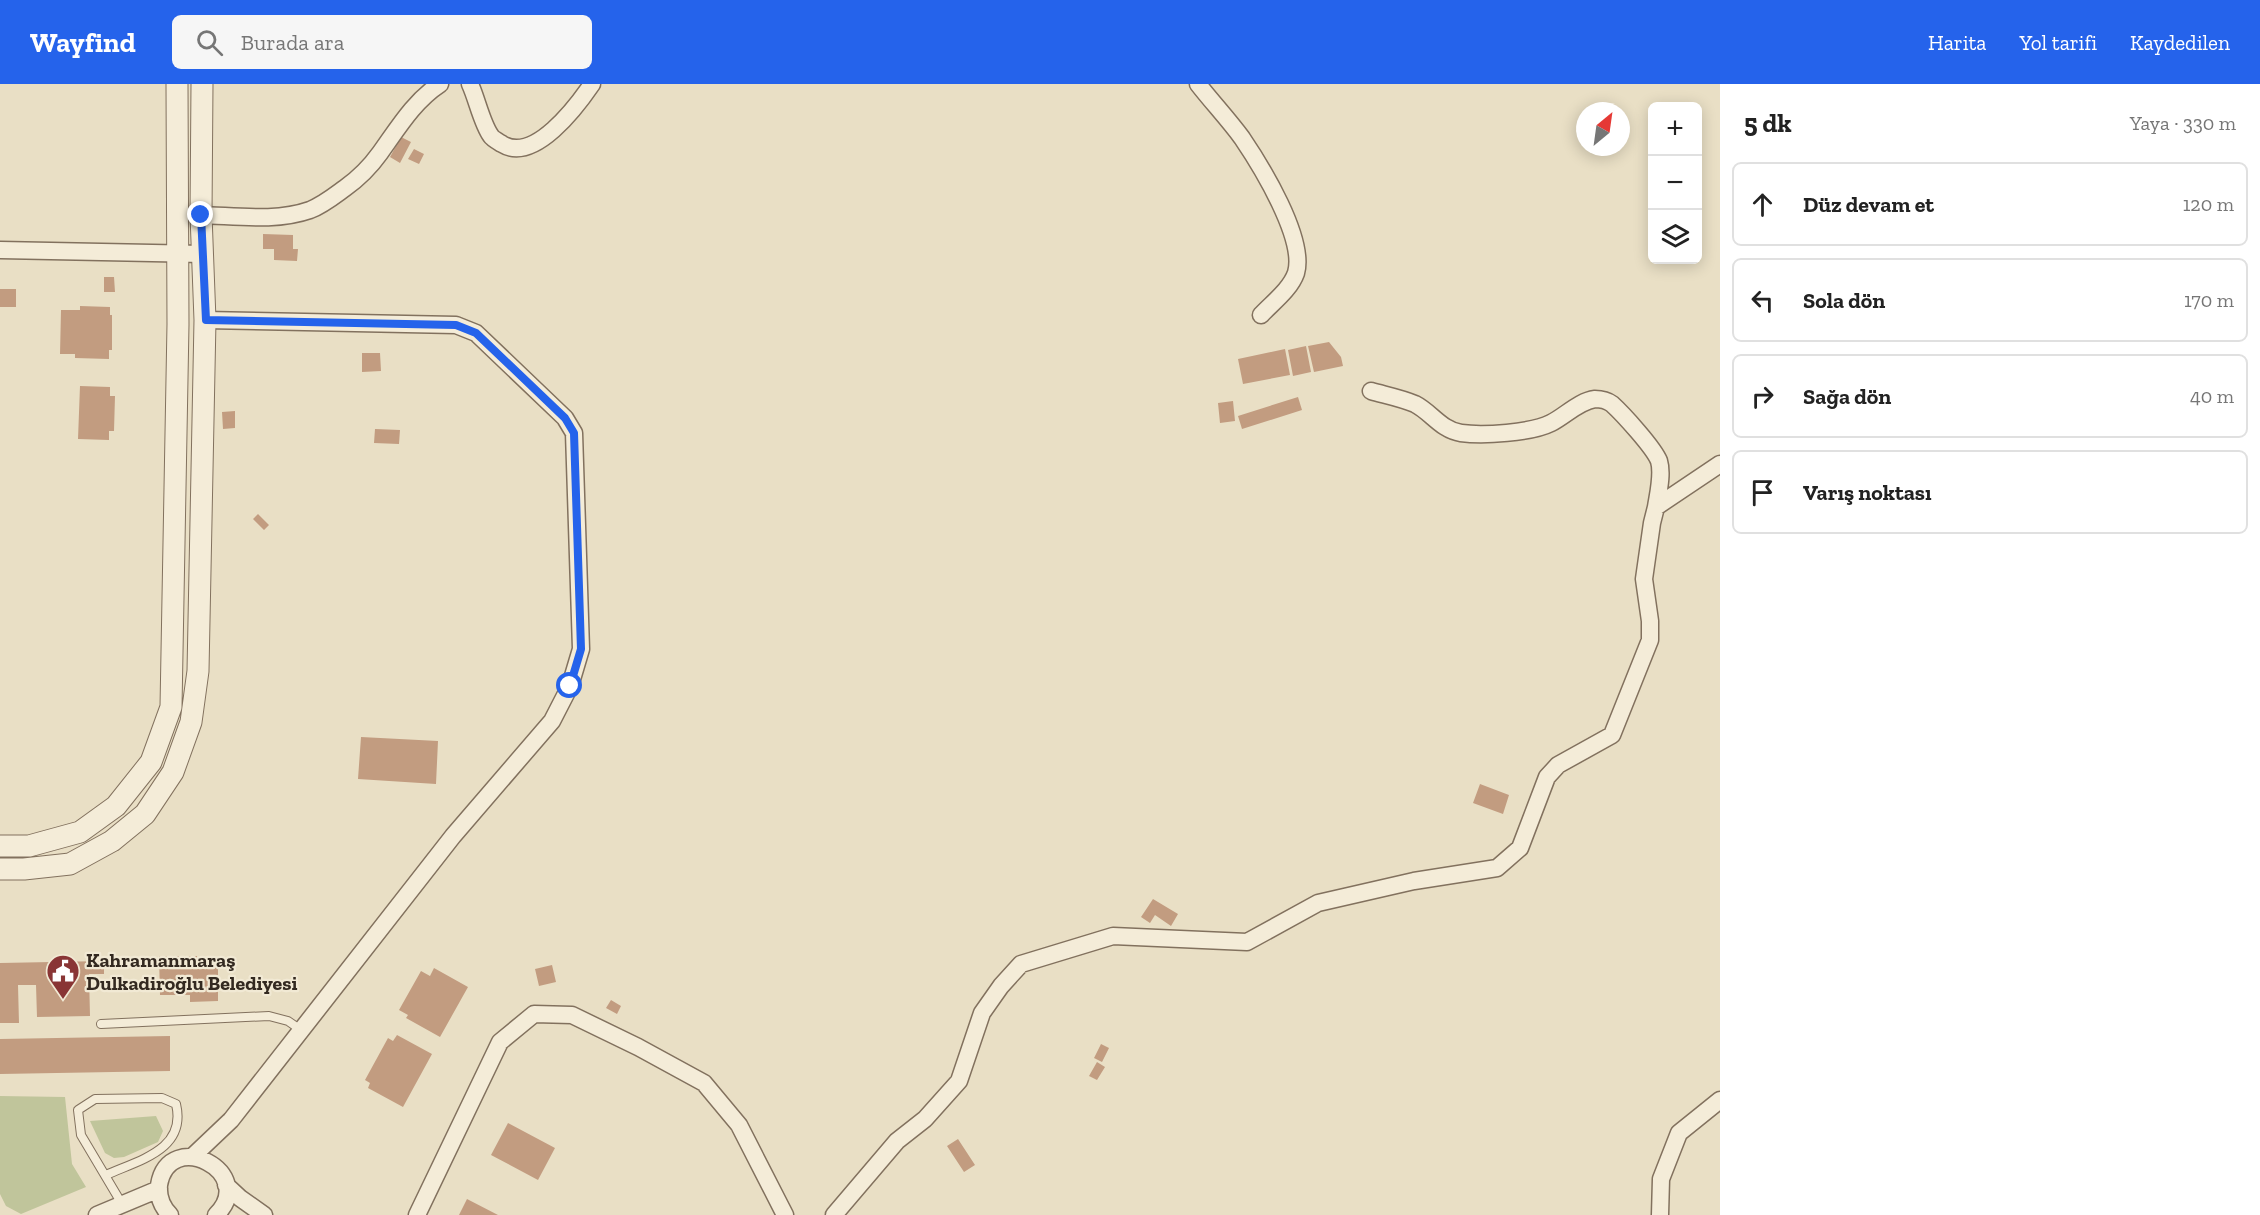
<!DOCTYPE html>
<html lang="tr">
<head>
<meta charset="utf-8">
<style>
  :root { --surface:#fff; --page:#f6f6f6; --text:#222; --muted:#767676; --line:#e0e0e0; --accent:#2563eb }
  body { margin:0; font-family:"Zilla Slab",serif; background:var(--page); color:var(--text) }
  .controls { position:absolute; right:18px; top:18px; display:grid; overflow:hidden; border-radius:9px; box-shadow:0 3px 15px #0003 }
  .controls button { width:54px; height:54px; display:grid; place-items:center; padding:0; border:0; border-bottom:2px solid var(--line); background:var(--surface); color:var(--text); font:30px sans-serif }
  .compass { position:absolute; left:1576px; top:18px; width:54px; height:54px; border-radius:50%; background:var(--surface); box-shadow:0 3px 15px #0003; rotate:29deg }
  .stop { position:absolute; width:18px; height:18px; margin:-14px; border:4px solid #2563eb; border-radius:50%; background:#fff }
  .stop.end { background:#2563eb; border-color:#fff; box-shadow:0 2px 6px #0008 }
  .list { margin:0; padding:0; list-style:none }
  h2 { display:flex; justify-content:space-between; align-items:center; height:78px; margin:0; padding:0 24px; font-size:26px }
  h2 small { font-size:20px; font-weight:400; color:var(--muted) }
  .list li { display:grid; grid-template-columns:39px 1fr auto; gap:18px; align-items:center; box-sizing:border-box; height:84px; margin:0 12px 12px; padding:0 12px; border:2px solid var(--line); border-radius:9px }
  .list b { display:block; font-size:22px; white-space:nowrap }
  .list em { font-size:20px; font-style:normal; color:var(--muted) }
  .icon { flex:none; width:33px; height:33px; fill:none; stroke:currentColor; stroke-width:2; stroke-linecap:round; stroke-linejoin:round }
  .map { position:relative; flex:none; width:1720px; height:1131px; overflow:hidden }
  header { display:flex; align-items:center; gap:36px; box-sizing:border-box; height:84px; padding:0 30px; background:var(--accent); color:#fff }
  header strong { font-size:28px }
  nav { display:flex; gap:33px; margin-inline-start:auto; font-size:21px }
  .search { width:420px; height:54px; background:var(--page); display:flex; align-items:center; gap:15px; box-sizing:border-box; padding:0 21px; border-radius:9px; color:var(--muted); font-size:22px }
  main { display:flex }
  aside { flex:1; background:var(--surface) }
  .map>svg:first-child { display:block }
</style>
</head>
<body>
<header>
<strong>Wayfind</strong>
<div class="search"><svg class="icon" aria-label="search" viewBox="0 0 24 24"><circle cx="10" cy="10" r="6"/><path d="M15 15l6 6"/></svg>Burada ara</div>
<nav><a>Harita</a><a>Yol tarifi</a><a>Kaydedilen</a></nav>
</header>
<main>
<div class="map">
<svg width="1720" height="1131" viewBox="0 0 1720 1131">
  <rect width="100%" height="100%" fill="#e9dfc5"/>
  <path fill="#c0c59b" d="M0 1012 65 1013 72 1080 86 1103 21 1130 6 1122 0 1110Z
    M156 1032 163 1047 158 1058 124 1073 114 1074 105 1069 90 1037Z"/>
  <path fill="#c29c80" d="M401 53 411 58 400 79 390 73Z
    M414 65 424 70 419 80 408 75Z
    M263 150 293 151V165H298L297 177 274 176V165H263Z
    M104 193H114L115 208H104Z
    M0 205H16V223H0Z
    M80 222 110 223V231H112V266H109V275L75 274V270H60L61 226H80Z
    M1329 258 1341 273 1343 282 1314 288 1308 262Z
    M1306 262 1311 288 1293 292 1288 266Z
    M1285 265 1290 291 1243 300 1238 275Z
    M362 269H380L381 287 362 288Z
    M80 302 110 303V312H115L114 347H109V356L78 355Z
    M1298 313 1302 326 1242 345 1238 332Z
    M1233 317 1235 337 1220 339 1218 319Z
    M235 327V344L223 345 222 328Z
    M375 345 400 346 399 360 374 359Z
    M258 430 269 441 264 446 253 435Z
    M361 653 438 657 436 700 358 695Z
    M1480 700 1509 711 1503 730 1473 719Z
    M1153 815 1178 830 1171 842 1155 831 1150 839 1141 833Z
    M159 872H197V882L218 881V917L190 918V911H160Z
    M104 877V890H89L90 932 37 933 36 901H18L19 939H0V879Z
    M552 881 556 898 539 902 535 885Z
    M434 884 468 903 440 953 406 934 408 931 399 926 421 887 430 892Z
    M611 916 621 922 617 930 606 924Z
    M397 951 432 970 403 1023 368 1004 370 999 365 996 388 954 393 957Z
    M170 952V987L0 990V955Z
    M1101 960 1109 964 1102 978 1094 974Z
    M1097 978 1105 983 1097 996 1089 992Z
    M508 1039 555 1064 538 1096 491 1071Z
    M958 1055 975 1081 964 1088 947 1062Z
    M467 1115 498 1131H459Z"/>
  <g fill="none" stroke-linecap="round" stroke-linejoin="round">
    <defs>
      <path id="service" d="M101 940 269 932 288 937 301 946
        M106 1091C139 1076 187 1066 176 1020L162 1014 95 1015 78 1026 81 1051 122 1120"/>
      <path id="minor" d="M470 0C477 15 482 40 491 52 493 55 499 58 502 60 534 80 577 22 592 0
        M1198 0C1212 18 1228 35 1242 54 1261 82 1306 155 1296 189 1290 206 1272 219 1261 231
        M201 131C237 132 276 138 310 126 323 121 334 112 345 104 359 94 370 83 380 69 398 44 414 17 440 0
        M0 166 203 170
        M1371 307C1385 311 1401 314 1415 320 1431 328 1441 346 1461 349 1483 352 1531 349 1551 339 1565 332 1579 317 1595 315 1601 315 1608 317 1612 320 1623 330 1654 364 1659 377 1663 390 1658 410 1656 423
        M192 1073 231 1036 453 752 552 637 570 602 581 565 574 349 565 334 476 249 456 241 205 236
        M226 1101 240 1114 264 1131
        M97 1131 159 1105
        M170 1131C162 1123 158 1113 159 1101 169 1042 259 1089 216 1131
        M417 1131 500 958 534 930 572 931 638 963 704 999 739 1041 785 1131
        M834 1131 897 1057 925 1035 959 997 982 929 1001 902 1021 880 1113 852 1247 858 1318 819 1414 797 1497 784 1520 764 1547 693 1558 681 1612 651 1650 556V537L1644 495 1652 439 1656 423 1720 380
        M1660 1131 1661 1095 1679 1049 1720 1016"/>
      <path id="tertiary" d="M0 762H29L80 748 116 722 151 678 171 623 178 240 177 0
        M0 785H24L70 780 112 757 145 730 173 688 191 638 198 587 205 236 201 131 202 0"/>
    </defs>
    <use href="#service" stroke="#82715e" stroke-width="10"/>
    <use href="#minor" stroke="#82715e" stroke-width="19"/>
    <use href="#tertiary" stroke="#82715e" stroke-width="23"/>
    <use href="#service" stroke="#f4ecd8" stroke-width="8"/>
    <use href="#minor" stroke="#f4ecd8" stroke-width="16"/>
    <use href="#tertiary" stroke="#f4ecd8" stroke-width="21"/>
  </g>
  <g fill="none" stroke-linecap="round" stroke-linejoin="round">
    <path stroke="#2563eb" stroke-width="8" d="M201 131 206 236 456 241 476 249 565 334 574 349 581 565 570 602"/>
  </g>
  <defs>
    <symbol id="civic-pin" viewBox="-11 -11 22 30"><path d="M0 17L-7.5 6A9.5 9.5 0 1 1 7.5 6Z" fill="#893535" stroke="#f1e9d4"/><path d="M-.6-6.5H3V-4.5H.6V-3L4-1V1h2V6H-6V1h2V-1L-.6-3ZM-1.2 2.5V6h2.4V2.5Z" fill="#fff"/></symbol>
  </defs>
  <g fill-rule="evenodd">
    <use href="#civic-pin" x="44" y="868" width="38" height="52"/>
  </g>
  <g text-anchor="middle" stroke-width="4.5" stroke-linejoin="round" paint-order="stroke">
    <g font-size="20" font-weight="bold" fill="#332920" stroke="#f1e9d4" text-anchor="start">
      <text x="86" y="883">Kahramanmaraş<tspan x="86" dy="23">Dulkadiroğlu Belediyesi</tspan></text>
    </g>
  </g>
</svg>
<div class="controls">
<button>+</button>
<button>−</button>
<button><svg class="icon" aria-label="layers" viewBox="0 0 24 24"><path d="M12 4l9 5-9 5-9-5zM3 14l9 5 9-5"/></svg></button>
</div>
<svg class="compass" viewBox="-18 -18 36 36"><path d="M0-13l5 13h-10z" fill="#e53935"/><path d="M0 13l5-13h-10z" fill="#767676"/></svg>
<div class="stop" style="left:570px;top:602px"></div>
<div class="stop end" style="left:201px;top:131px"></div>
</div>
<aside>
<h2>5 dk<small>Yaya · 330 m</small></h2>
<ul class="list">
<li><svg class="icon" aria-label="ahead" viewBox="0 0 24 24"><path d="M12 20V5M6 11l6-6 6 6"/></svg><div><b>Düz devam et</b></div><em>120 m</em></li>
<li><svg class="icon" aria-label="left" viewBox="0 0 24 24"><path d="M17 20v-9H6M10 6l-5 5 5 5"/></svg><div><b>Sola dön</b></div><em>170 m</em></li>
<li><svg class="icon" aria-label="right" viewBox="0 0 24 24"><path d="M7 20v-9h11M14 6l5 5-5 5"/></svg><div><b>Sağa dön</b></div><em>40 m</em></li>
<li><svg class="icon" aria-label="arrive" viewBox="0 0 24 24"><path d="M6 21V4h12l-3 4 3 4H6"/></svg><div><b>Varış noktası</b></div></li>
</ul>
</aside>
</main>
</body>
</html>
